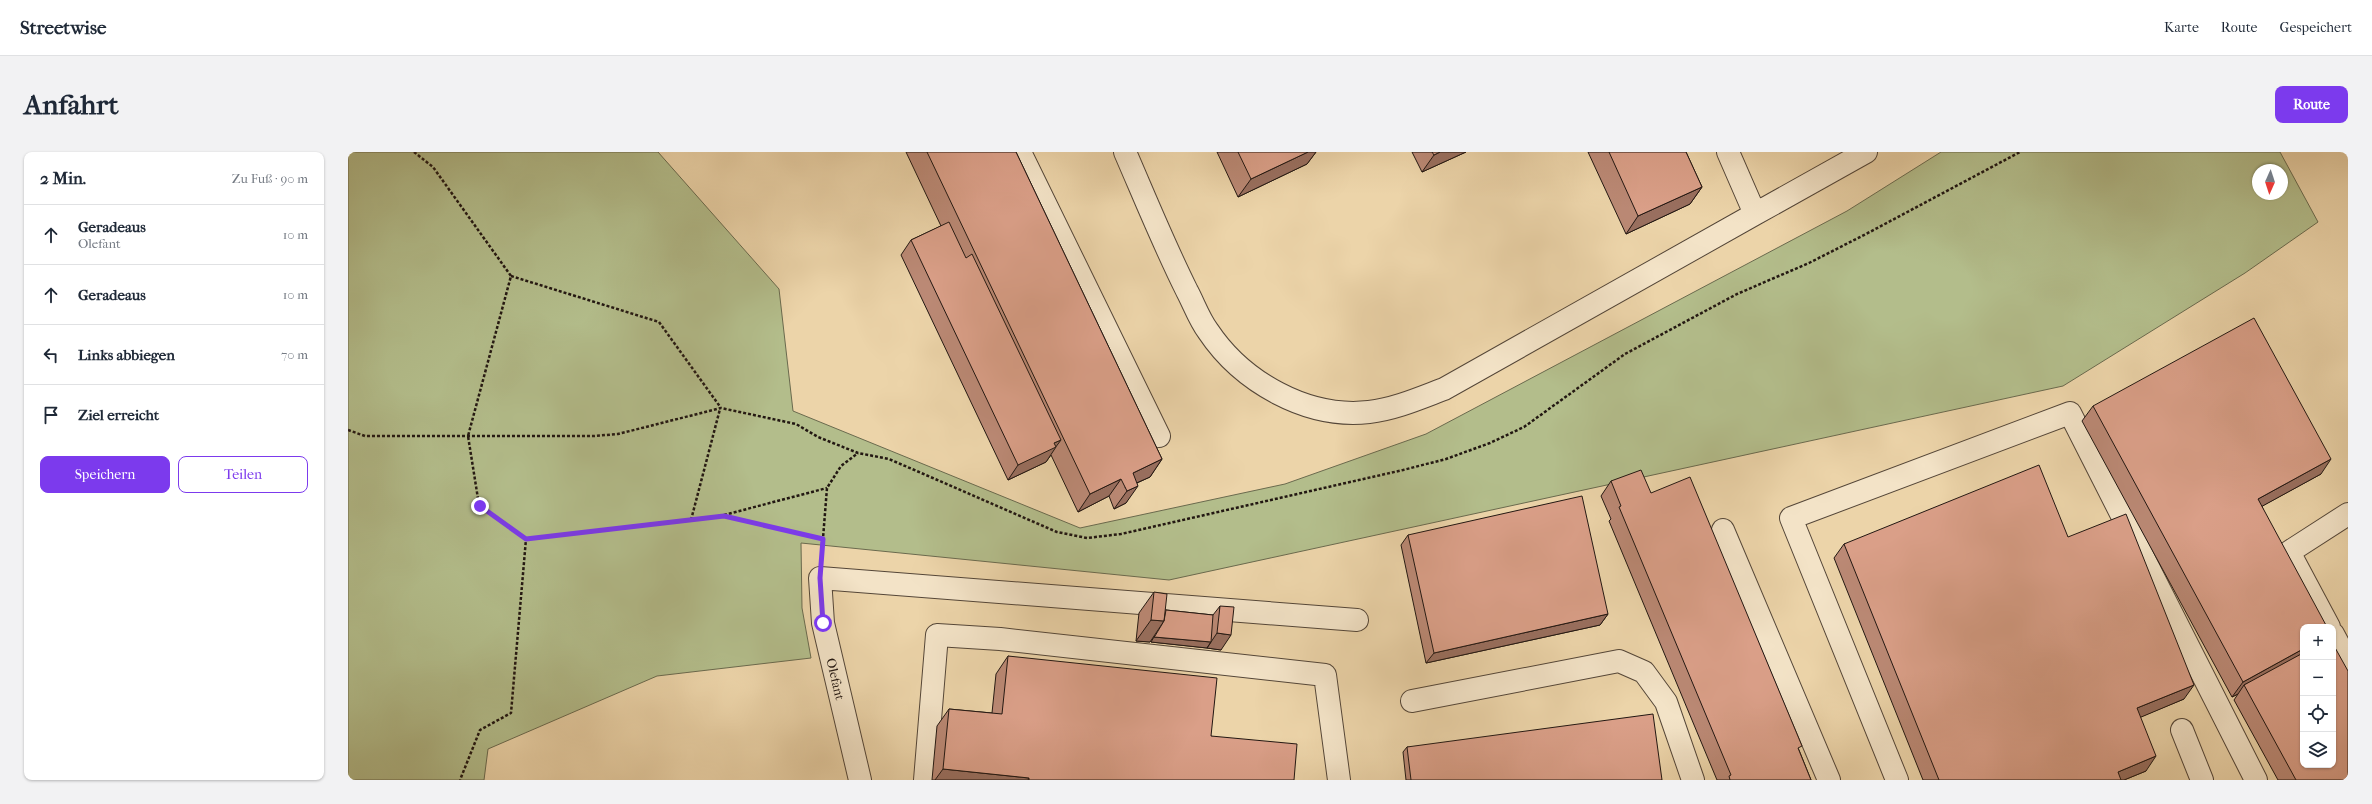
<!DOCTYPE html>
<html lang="de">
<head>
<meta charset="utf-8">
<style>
  :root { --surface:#fff; --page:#f2f2f3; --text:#1f2937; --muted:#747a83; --line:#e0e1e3; --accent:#7c3aed }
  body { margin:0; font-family:"IM FELL French Canon",serif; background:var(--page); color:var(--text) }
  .controls { position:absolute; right:12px; bottom:12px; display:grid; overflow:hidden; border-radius:8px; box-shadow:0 1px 3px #0004 }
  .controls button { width:36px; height:36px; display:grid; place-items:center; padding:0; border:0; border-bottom:1px solid var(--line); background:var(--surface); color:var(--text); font:20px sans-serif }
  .compass { position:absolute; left:1904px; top:12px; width:36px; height:36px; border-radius:50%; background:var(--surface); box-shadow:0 1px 3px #0004; rotate:183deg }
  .stop { position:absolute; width:12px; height:12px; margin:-9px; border:3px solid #7c3aed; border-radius:50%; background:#fff }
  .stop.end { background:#7c3aed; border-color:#fff; box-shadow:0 1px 4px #0008 }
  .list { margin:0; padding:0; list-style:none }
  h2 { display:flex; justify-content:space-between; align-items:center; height:52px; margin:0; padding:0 16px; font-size:17px }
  h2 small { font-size:13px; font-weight:400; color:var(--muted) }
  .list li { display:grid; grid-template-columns:26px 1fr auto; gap:12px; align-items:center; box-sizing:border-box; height:60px; padding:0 16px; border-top:1px solid var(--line) }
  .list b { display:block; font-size:15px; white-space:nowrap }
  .list p { margin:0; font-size:13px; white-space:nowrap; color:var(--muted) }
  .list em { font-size:13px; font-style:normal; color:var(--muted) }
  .actions { display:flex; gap:8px; padding:12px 16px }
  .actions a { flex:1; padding:9px 0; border:1px solid var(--accent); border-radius:8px; text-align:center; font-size:14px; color:var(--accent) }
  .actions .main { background:var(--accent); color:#fff }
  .icon { flex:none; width:22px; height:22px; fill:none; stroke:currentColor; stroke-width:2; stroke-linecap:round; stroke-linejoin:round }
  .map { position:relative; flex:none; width:2000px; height:628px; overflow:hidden; border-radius:8px }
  header { display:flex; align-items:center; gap:24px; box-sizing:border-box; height:56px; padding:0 20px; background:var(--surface); border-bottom:1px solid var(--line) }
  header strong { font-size:19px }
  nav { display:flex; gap:22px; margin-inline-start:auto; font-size:14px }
  .intro { display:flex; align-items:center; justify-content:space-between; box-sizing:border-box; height:96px; padding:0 24px }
  h1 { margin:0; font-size:28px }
  .button { padding:10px 18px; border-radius:8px; background:var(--accent); color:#fff; font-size:14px; font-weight:700 }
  main { display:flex; gap:24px; padding:0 24px }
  aside { flex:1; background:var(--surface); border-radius:8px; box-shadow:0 1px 3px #0004 }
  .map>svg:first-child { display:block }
</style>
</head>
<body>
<header>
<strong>Streetwise</strong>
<nav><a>Karte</a><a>Route</a><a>Gespeichert</a></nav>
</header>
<div class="intro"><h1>Anfahrt</h1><a class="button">Route</a></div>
<main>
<aside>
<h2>2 Min.<small>Zu Fuß · 90 m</small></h2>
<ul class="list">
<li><svg class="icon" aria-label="ahead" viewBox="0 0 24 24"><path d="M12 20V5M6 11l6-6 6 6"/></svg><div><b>Geradeaus</b><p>Olefant</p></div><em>10 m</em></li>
<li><svg class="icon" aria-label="ahead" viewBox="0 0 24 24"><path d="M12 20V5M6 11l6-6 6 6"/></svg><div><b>Geradeaus</b></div><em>10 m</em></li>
<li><svg class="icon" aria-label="left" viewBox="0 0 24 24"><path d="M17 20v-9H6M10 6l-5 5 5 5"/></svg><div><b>Links abbiegen</b></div><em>70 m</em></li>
<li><svg class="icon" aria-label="arrive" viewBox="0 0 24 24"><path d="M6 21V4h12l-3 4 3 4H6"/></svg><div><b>Ziel erreicht</b></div></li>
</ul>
<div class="actions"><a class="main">Speichern</a><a>Teilen</a></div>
</aside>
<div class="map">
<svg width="2000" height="628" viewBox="0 0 2000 628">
  <rect width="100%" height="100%" fill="#ecd4a9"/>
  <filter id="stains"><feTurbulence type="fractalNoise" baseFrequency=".005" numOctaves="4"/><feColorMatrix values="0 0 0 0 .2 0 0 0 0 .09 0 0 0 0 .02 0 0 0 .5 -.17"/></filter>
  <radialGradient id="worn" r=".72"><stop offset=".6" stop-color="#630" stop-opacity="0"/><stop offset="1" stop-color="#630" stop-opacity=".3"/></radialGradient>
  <path fill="#b3bd8b" stroke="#6a6a4e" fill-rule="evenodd" d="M0 0H310L431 137 445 259 732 376 937 332 1078 282 1499 59 1593 0H1932L1970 70 1897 121 1715 234 821 428 453 391 454 456 463 506 309 524 140 597 136 628H0ZM1910 18H1934V42H1910Z"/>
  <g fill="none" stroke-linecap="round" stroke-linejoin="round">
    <defs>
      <path id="minor" d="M672 0 811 284
        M777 0C797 46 816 93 839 139 846 152 851 167 860 179 894 230 959 267 1021 260 1047 257 1072 246 1096 237L1407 62 1380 0
        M1407 62 1518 0
        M1375 378 1481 628
        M1981 475 1941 400 2000 362
        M1985 482 2000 510
        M1064 549 1271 509 1296 520 1318 550 1345 628
        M1834 578 1854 628
        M512 628 475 471 472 426 1009 468
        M577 628 589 483 652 487 977 523 991 628
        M1549 628 1443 366 1722 261 1908 628"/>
    </defs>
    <use href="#minor" stroke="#544638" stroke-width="24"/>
    <path stroke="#221712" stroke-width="2.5" stroke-dasharray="3 2" stroke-linecap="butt" d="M66 0 85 15 163 124 120 284 131 353 178 387 163 561 132 578 112 628
      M163 124 311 170 373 256
      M0 278 17 284H246L270 282 373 256 448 272 470 285 510 301 541 307 709 380 739 386 773 382 1055 318 1098 307 1142 291 1176 275 1277 202 1389 142 1461 111 1518 82 1672 0
      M376 363 479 336
      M343 368 372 257
      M178 387 376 364 475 387
      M474 399 479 336 493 314 510 301"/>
    <use href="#minor" stroke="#f3e3c7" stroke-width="22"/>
  </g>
  <path fill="#bb8975" stroke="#221712" d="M558 0H668L814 307 802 325 789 331 778 351 766 357 761 344 730 360 703 303 698 310 660 328 553 103 563 88 593 74Z
    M869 0H968L959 12 890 45Z
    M1064 0H1118L1074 20Z
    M1240 0H1338L1354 35 1342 52 1278 82Z
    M1745 254 1973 322 1914 354 1955 475 2000 628H1930L1886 548 1890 542 1884 545 1734 269Z
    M1263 329 1303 341 1451 598 1463 628H1369L1261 369 1263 367 1253 344Z
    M1060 383 1260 462 1252 473 1078 511 1053 393Z
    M1720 385 1836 547 1792 565 1798 619 1776 628H1575L1486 406 1496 392Z
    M806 440 818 458 865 463 872 454 873 498 859 496V495V496L803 490V489L802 490 788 489 791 461Z
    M660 504 863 584 946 628H584L589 574 601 557 644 561 648 522Z
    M1059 595 1314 628H1058L1055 600Z"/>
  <path fill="#996f5f" stroke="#221712" d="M960 0H968L959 12 890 45 903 27Z
    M1092 0H1118L1074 20 1086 3Z
    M1354 35 1342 52 1278 82 1290 64Z
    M713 288 707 296 708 295 698 310 660 328 670 313 706 291Z
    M814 307 802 325 777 336 785 321Z
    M1983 307 1973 322 1900 362 1910 347Z
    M773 327 761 344 730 360 742 342Z
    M790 334 778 351 766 357 779 339Z
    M1260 462 1252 473 1078 511 1086 501Z
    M803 468 816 469 802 490 788 489Z
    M869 481 883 483 873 498 859 496Z
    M806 485 863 490 859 496 803 490Z
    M1955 497V506L1896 533 1890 542 1884 545 1895 530Z
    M1846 533 1836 547 1779 571 1789 556Z
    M1808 604 1798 619 1776 628H1764L1770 620Z
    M595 617 681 626 680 628H587Z"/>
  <path fill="#da9f88" stroke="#221712" d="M579 0H668L814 307 785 321 790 334 779 339 773 327 742 342Z
    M890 0H960L903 27Z
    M1084 0H1092L1086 3Z
    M1261 0H1338L1354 35 1290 64Z
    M601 70 618 106 624 102 713 288 706 291 708 295 670 313 563 88Z
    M1906 166 1983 307 1910 347 1979 475H1955V497L1895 530 1745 254Z
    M1691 313 1720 385 1778 362 1846 533 1789 556 1808 604 1770 620 1773 628H1591L1496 392Z
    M1293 318 1303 341 1342 325 1454 594 1450 596 1463 628H1382L1381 624 1383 623 1271 355 1273 354 1263 329Z
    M1234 344 1260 462 1086 501 1060 383Z
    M806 440 819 442 816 469 803 468Z
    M872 454 886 455 883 483 869 481Z
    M818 458 865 463 863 490 806 485 807 484 816 469Z
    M1985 492 2000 519V628H1948L1896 533 1955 501V613H1985Z
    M660 504 869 526 863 584 949 592 946 628H681V626L595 617 601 557 654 562Z
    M1305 562 1314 628H1063L1059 595Z"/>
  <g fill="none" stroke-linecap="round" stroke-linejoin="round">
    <path stroke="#7c3aed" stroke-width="5" d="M132 354 178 387 376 364 475 387 472 426 475 471"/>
  </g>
  <g text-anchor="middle" stroke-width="3.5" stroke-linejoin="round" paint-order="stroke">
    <g font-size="13" fill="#221712" stroke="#f3e3c7">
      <text transform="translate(488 527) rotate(77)" y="5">Olefant</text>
    </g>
  </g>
  <rect width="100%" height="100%" filter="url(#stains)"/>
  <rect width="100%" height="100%" fill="url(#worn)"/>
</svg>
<div class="controls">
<button>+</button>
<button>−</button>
<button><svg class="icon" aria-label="locate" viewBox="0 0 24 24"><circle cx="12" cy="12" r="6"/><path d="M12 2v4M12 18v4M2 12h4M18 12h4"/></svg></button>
<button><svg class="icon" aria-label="layers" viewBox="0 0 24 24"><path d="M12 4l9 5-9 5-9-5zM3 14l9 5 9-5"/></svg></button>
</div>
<svg class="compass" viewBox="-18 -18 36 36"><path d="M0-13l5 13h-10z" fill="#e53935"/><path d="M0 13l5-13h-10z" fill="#747a83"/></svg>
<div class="stop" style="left:475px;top:471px"></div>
<div class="stop end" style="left:132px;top:354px"></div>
</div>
</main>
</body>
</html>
